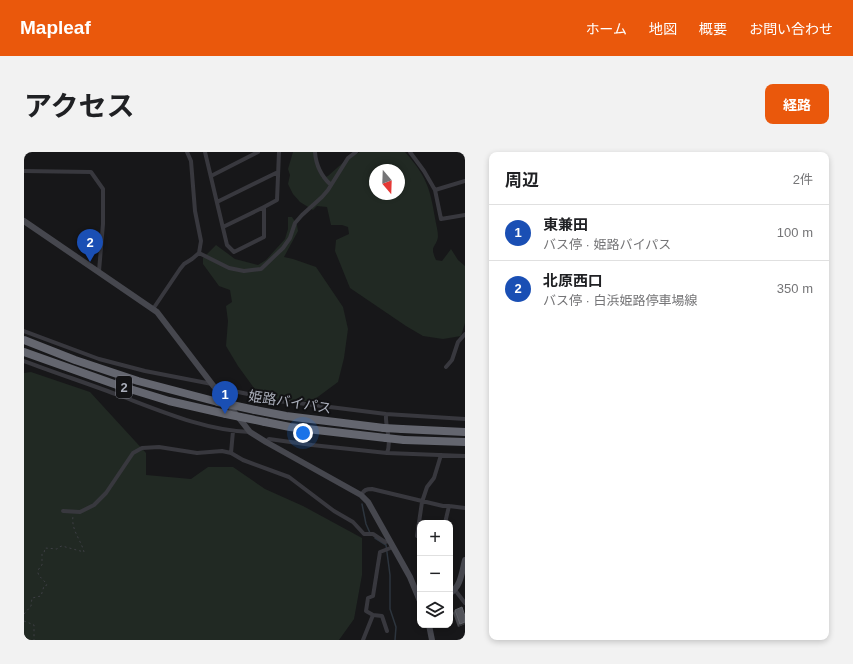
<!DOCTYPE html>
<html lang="ja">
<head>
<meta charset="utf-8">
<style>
  :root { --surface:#fff; --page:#f2f2f2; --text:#202124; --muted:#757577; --line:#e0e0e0; --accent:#ea580c }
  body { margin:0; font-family:Arial,"Noto Sans JP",sans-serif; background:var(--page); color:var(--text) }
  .controls { position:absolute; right:12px; bottom:12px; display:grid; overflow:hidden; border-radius:8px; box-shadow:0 2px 6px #0003 }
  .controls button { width:36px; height:36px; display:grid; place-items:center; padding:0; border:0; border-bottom:1px solid var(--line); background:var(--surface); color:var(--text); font:20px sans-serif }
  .compass { position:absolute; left:345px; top:12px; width:36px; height:36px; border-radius:50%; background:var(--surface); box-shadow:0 2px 6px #0003; rotate:161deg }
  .you { position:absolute; left:279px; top:281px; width:14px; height:14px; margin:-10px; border:3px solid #fff; border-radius:50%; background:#1a73e8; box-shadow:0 0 0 6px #1a73e833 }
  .badge { display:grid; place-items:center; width:26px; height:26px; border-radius:50%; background:var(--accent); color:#fff; font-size:13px; font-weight:700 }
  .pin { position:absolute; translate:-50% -33px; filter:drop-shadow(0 1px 2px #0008) }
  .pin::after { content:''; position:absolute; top:21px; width:14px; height:12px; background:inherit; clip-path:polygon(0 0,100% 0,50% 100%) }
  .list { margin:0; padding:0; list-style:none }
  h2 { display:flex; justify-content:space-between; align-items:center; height:52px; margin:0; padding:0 16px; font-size:17px }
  h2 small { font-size:13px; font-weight:400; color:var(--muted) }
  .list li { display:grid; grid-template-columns:26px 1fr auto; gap:12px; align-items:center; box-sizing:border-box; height:56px; padding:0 16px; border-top:1px solid var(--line) }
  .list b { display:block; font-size:15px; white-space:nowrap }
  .list p { margin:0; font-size:13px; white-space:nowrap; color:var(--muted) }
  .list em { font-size:13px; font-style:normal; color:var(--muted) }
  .icon { flex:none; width:22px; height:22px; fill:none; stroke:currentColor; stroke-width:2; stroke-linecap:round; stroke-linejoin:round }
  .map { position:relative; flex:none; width:441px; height:488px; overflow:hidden; border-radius:8px }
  header { display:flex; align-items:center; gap:24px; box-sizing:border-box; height:56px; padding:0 20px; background:var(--accent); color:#fff }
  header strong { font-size:19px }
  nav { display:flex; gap:22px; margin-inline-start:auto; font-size:14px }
  .intro { display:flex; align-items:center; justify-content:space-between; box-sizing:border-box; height:96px; padding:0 24px }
  h1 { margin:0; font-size:28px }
  .button { padding:10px 18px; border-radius:8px; background:var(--accent); color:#fff; font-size:14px; font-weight:700 }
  main { display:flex; gap:24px; padding:0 24px }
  aside { flex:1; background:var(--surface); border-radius:8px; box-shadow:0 2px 6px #0003 }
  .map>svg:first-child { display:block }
</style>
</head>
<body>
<header>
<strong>Mapleaf</strong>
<nav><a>ホーム</a><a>地図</a><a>概要</a><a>お問い合わせ</a></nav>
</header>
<div class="intro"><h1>アクセス</h1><a class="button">経路</a></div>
<main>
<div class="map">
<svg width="441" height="488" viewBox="0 0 441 488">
  <rect width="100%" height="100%" fill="#171719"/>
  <path fill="#212923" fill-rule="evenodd" d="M269 0H291L294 19 298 26 304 24 323 7 336 0H381C402 24 406 35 411 66 412 72 414 79 414 85 412 96 405 93 412 108L418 109 427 97 434 108 441 114V171L437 184 419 187 399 184 382 174 326 136 311 99 312 88 325 82 324 75 318 73H307L303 55 293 54 289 58 276 50 269 42 264 32 266 23 264 17ZM351 18H375V42H351Z
    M264 65H268L273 73 274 79 260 105 269 107 292 115 319 155 324 177 320 206 314 230 291 247 282 249H260L233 240 214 214 202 194 204 169 202 154 208 150 206 138 195 134 179 112V106L192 93 211 107 234 113 242 108 261 87 264 77Z
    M7 220 66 240 122 301V323L167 327 184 315H209L241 337 279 354 338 386V423L330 467 315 488H0V221Z"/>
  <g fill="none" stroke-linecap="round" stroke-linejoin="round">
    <path stroke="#2d353e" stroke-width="1.5" d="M338 352 342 372 346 381
      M351 386 362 393 366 423V457L372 475 371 488"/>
    <path stroke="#3e3f45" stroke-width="1" stroke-dasharray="2 3" stroke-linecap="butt" d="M0 462 7 454 8 446 17 444 20 434 23 433C19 425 8 423 18 413V402L20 401 21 396 33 397 35 395 38 394 60 400C57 388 47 378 49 364
      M0 469 10 473V488"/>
    <path stroke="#38383e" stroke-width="4" d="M181 0 203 93 210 100 240 85V55L253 48 255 0
      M291 0C292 14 297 24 307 33
      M386 0 400 19 411 38 417 67 441 63
      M0 19 67 20 79 37V72L75 119
      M187 24 234 0
      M411 38 441 29
      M193 50 254 20
      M199 75 240 55
      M175 101 205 116 220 119 237 117 259 96 266 86 271 71 278 63 298 45 304 38 324 6 332 0
      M129 157 156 117 160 112 168 107 175 101 177 89 171 59 167 9 163 0
      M0 179 75 207 121 219 188 232
      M0 209C32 221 65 232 97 244 139 260 181 278 226 280
      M422 215 428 208 434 190 441 182
      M193 239 204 238 224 242 245 249 266 250 362 262 441 267
      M362 262C361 276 368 288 363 301
      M242 290 245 287 288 293 363 301 441 304
      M207 301 209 279
      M337 343C340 338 342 337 348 337L419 354H425L441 356
      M39 359 56 360 70 353 82 341 109 301 118 296 135 295 173 301 198 299 207 301 219 308 265 325 310 359 329 370 340 382H349L361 390 365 389
      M421 371 425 354
      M396 385 393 384 398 350 403 335 410 326 417 303
      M431 438 441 451
      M349 463 358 464 363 479
      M339 488 349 463 342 459 344 446 349 444 356 400 369 395"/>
    <path stroke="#46474e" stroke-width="6" d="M0 69 133 160 188 232 226 280 242 290 337 343 344 350 386 425 396 449
      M426 441C437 435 438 419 441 408
      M405 473 408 488"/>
    <path stroke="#64666f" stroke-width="8" d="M0 188 51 208 114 229 194 250
      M0 200 93 233 145 249 202 262
      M231 258 262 264 360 276
      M241 270 266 275 362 286
      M378 277 441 280
      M380 288 441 290"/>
    <path stroke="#64666f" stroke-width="8" d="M194 250 231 258
      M202 262 241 270
      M360 276 378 277
      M362 286 380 288"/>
  </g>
  <path fill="#48494e" d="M431 458 441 464V472L434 475 429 461Z"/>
  <path fill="#303134" d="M441 470V472L434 475 436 472Z"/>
  <path fill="#53545a" stroke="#606268" d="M438 455 441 464V470L436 472 431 458Z"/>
  <g text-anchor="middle" stroke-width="4" stroke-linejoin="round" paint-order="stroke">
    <rect fill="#121214" stroke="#7c7e88" stroke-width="1" x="92" y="224" width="16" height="22" rx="3"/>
    <g font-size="13" font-weight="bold" fill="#a9adb9">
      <text x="100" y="240">2</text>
    </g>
    <g font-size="14" fill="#a9adb9" stroke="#121214">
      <text transform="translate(266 250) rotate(9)" y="5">姫路バイパス</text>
    </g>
  </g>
</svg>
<div class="controls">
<button>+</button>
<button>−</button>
<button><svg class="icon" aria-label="layers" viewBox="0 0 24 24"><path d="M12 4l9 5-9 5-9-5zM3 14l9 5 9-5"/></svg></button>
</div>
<svg class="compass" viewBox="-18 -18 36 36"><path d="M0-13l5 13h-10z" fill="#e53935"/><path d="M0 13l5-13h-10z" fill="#757577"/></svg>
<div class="you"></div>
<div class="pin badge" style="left:201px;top:262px;background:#1a4fb4">1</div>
<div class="pin badge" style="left:66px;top:110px;background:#1a4fb4">2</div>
</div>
<aside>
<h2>周辺<small>2件</small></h2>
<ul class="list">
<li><span class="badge" style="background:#1a4fb4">1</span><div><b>東兼田</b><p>バス停 · 姫路バイパス</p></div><em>100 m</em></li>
<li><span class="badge" style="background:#1a4fb4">2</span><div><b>北原西口</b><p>バス停 · 白浜姫路停車場線</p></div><em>350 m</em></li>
</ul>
</aside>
</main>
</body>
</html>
